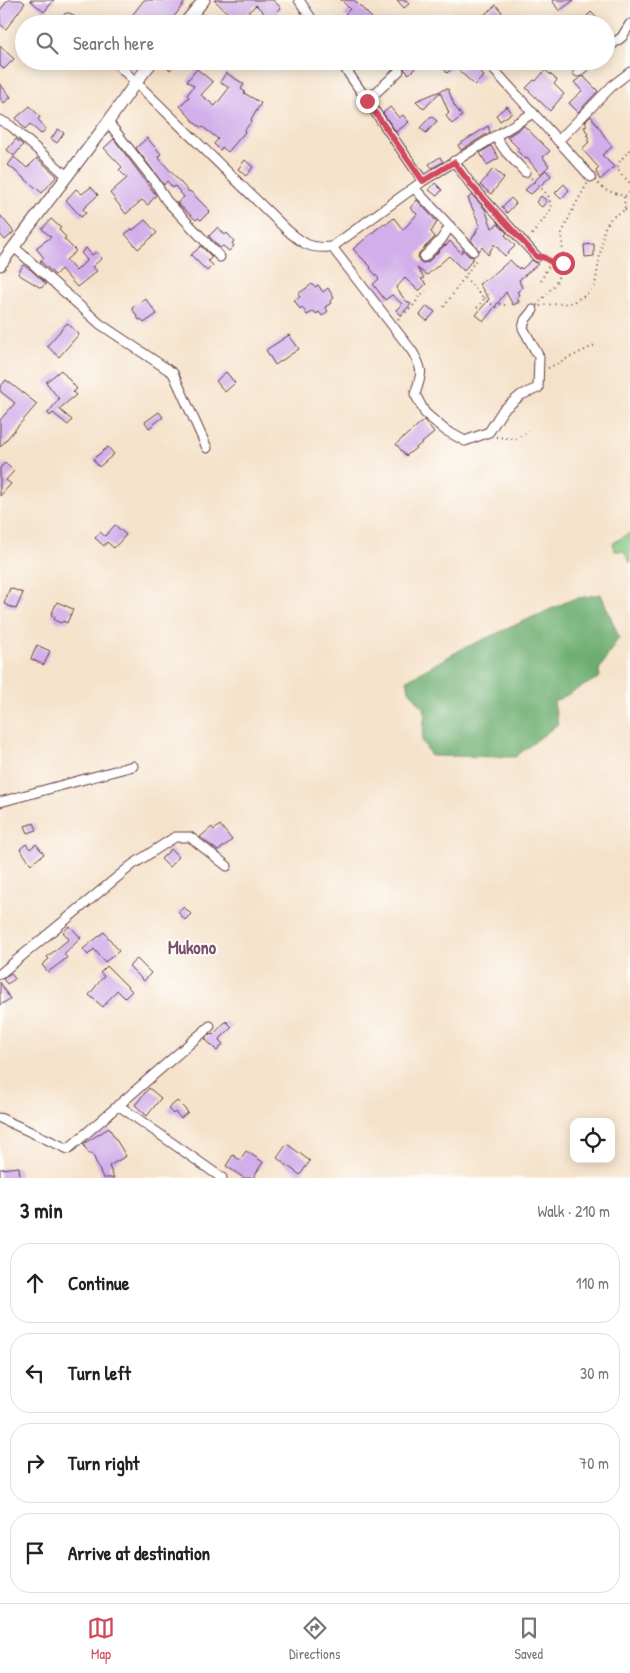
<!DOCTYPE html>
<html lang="en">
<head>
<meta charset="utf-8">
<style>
  :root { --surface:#fff; --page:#f2f2f2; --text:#222; --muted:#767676; --line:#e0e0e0; --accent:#d1495b }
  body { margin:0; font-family:"Patrick Hand",sans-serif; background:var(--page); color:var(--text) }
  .controls { position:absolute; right:15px; bottom:15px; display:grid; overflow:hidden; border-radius:10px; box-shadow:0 2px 12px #0003 }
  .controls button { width:45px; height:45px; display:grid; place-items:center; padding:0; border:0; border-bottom:1px solid var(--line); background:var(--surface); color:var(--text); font:25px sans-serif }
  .stop { position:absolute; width:15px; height:15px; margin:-11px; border:4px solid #d1495b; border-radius:50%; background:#fff }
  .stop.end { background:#d1495b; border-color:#fff; box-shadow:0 1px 5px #0008 }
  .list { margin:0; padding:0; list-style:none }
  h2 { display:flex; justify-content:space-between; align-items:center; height:65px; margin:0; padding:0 20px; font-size:21px }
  h2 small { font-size:16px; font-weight:400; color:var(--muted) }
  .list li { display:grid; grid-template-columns:32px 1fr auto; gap:15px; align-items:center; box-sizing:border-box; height:80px; margin:0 10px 10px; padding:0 10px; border:1px solid var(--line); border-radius:20px }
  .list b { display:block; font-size:19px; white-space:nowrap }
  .list em { font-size:16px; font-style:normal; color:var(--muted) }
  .icon { flex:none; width:28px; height:28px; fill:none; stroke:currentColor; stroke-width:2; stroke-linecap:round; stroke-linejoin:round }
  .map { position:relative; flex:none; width:630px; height:1178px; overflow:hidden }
  .search { position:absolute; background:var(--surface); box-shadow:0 2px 12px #0003; left:15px; right:15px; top:15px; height:55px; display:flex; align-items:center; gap:12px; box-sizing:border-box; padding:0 18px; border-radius:28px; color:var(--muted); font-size:19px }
  .sheet { height:425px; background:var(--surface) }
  nav { display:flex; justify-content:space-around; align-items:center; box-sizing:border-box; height:70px; border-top:1px solid var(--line); background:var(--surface); font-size:14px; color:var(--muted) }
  nav a { display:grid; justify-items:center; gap:2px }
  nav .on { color:var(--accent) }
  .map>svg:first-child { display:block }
</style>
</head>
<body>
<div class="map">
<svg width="630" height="1178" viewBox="0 0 630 1178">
  <rect width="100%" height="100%" fill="#fdfcf7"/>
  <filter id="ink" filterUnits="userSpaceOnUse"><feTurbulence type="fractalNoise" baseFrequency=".02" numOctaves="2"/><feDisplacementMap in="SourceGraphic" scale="10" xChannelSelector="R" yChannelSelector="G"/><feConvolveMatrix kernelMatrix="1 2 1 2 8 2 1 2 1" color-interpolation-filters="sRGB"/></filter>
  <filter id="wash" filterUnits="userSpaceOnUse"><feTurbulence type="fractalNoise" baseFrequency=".0096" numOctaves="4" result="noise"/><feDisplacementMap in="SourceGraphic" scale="20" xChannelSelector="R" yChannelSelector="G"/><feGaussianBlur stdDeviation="1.12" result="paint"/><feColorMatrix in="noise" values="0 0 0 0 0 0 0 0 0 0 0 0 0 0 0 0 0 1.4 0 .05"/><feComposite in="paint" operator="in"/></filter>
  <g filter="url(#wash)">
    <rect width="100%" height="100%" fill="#f5e2ca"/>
    <path fill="#85c982" stroke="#687456" d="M630 533V563L624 551H615L613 543Z"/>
    <path fill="#6cad70" stroke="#5b664e" d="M601 594 619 637 599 670 600 677 554 702 558 724 515 757 431 756 422 741 425 711 409 690 407 680 462 649 573 599Z"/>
    <g id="blocks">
      <path fill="#d2aeea" d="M8 0H21L25 3 6 29 0 24V10Z
        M30 0H54L44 12Z
        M144 0H186L169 24H137L130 18Z
        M214 0H273L281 8 276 13 287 24H275L256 5 243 17 245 19 241 24H239Z
        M341 0H354L372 18 367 24H353L344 15 350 9Z
        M397 0H406L409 4 404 8Z
        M552 0H574L559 11Z
        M496 5 502 12 494 20 497 24H482L478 20Z
        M591 12 602 24H579Z
        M0 46 14 59 4 69 0 66Z
        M161 61H178L170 70Z
        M403 61H422L409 74 405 70 404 67 406 65Z
        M438 61H452L455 66 447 73Z
        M470 61 484 76 475 85 459 71Z
        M197 69 213 82 201 95 215 106 229 88 220 82 226 73 244 84 241 89 245 92 244 93 261 103 251 120 252 121 244 131 245 132 228 152 222 147 220 150 214 144 218 139 203 127 202 128 196 124 180 106 189 97 187 95 194 86 187 81Z
        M545 70 557 80 554 84 564 94 550 111 526 88 534 80 536 81Z
        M583 76 598 91 578 112 569 103 582 91 574 82Z
        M0 84 11 97 4 103 0 98Z
        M445 89H448L454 105 462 116 452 124 446 116 449 113 440 92 424 109 416 101Z
        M30 106 40 117 38 119 46 129 41 134 30 124 25 129 16 118Z
        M507 106 512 113 500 121 496 115Z
        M390 107 399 118 403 115 409 122 396 132 383 113Z
        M431 116 437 121 426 133 420 128Z
        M591 116 612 147 602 155 614 167 600 180 596 171 599 168 582 149 589 142 587 140 589 139 587 135 588 134 584 127 587 126 585 122Z
        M488 126 490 132 461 150 458 145Z
        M524 126 550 151 543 157 549 166 540 174 527 158 526 159 517 151 519 149 507 137Z
        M58 129 64 133 57 143 51 139Z
        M147 138 161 154 158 157 189 192 190 191 210 211 201 220 198 218 196 220 177 203 184 197 175 186 173 188 167 181 164 185 136 148Z
        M16 139 23 145 14 156 7 150Z
        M114 139 156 195 148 205 142 200 126 214 110 193 127 178 119 170 122 167 104 148Z
        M491 146 499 158 487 165 480 153Z
        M14 157 27 168 37 158 57 176 42 193 8 165Z
        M440 157 443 162 432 168 429 164Z
        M245 160 253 167 246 176 238 169Z
        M493 169 504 178 491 194 480 185Z
        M546 170 551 176 531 194 525 190Z
        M435 183 442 190 437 196 429 190Z
        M564 184 569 190 561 199 555 193Z
        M91 187 98 195 83 209 86 213 81 217 66 200 76 189 82 194Z
        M472 195 485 209 492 228 498 224 507 233 505 235 515 246 505 256 494 244 488 255 482 247 479 251 471 240 477 231 476 230 480 226 468 198Z
        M541 196 547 201 542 207 536 202Z
        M511 198 516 203 507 213 502 207Z
        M417 200 437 222 431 232 435 237 419 253 418 258 420 262 423 263 428 262 445 245 446 246 450 241 461 253 463 250 469 256 474 257 464 271 449 256 427 275 417 268 424 278 421 279 426 284 419 291 405 278 396 288 405 300 411 304 401 315 396 310 402 304 392 295 385 300 373 284 379 279 370 268 371 267 353 249 384 223 385 225 394 218 403 230 417 214 410 208Z
        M0 215 14 232 5 240 0 234Z
        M51 219 61 228 59 230 66 237 64 239 76 251 66 260 76 271 87 260 81 253 86 248 92 255 96 252 102 258 92 267 97 271 77 287 61 269 55 275 40 261 44 258 36 248 51 237 42 229Z
        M145 220 157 233 138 249 125 234 132 229 133 230Z
        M218 227 225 235 227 233 234 241 232 243 234 246 229 251 223 246 220 248 209 236Z
        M594 244V256L585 257 584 245Z
        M201 246 212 257 208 261 213 265 207 271 191 255Z
        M510 260 519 269 520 267 522 269 532 260 538 264 519 280 522 288 517 292 520 295 517 297 519 302 513 305 506 292 484 321 476 315 489 299 479 284 494 274Z
        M23 265 30 269 46 284 41 288 18 274Z
        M312 284 315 287 318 285 323 292 328 288 334 298 330 301 331 303 325 307 328 311 322 316 319 312 316 314 314 311 307 315 302 307 300 309 294 300 300 297 298 294Z
        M145 298 157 314 144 323 141 319 139 320 132 308Z
        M427 306 435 312 427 321 420 315Z
        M67 323 79 334 59 357 47 346Z
        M289 335 299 349 275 365 266 350Z
        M61 370 77 389 73 392 76 395 59 409 72 420 68 425 53 413 50 416 48 413 59 399 46 382Z
        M226 372 235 383 225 392 216 381Z
        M6 380 37 404 0 447V420L15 403 0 391V387Z
        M159 412 163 417 149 428 145 422Z
        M424 420 434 433 406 456 396 444Z
        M108 447 114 454 99 467 93 459Z
        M5 463 14 471 6 480 11 484 0 496V468Z
        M115 525 126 535 114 548 107 542 104 546 95 538 100 532 105 536Z
        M10 588 23 593 16 609 4 604Z
        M57 602 73 609 67 623 63 621 61 623 54 620 55 617 51 615Z
        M37 645 50 651 44 665 31 659Z
        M34 823 37 830 28 833 25 826Z
        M220 825 232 840 218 851 200 837 212 827 214 830Z
        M26 844 30 849 36 844 44 854 31 864 20 849Z
        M171 849 179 857 169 867 161 859Z
        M184 907 191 914 185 920 178 912Z
        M70 926 81 938 64 954 67 958 48 972 42 965 49 959 47 957 69 939 63 932Z
        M104 932 119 951 105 962 94 949 88 955 83 949Z
        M137 959 151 973 144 981 129 966Z
        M107 966 132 991 125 998 117 990 103 1007 89 995 104 976 100 973Z
        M11 973 15 979 7 984 3 979Z
        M0 982 10 999 0 1005Z
        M226 1021 232 1027 219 1040 223 1044 217 1051 205 1039 211 1033 213 1035Z
        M149 1088 161 1098 147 1116 135 1105Z
        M177 1101 188 1112 181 1118 175 1112 173 1114 168 1109Z
        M109 1128 126 1156 109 1166 114 1178H103L92 1153 89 1154 83 1144Z
        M287 1144 310 1161 300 1175 277 1158Z
        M246 1151 263 1162 253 1178H244L226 1166 233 1155 240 1160Z
        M19 1167 20 1178H0V1169Z"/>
    </g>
  </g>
  <g filter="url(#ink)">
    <use href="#blocks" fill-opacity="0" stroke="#643c43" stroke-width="1"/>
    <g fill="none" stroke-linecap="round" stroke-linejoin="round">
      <defs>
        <path id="street" d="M299 0 315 24
          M68 18 75 24
          M606 49 622 37 630 24
          M114 61 287 230C303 244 310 249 332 247L423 181 533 113
          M340 61 423 181
          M486 61 591 177
          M578 72 591 61
          M367 101 399 71
          M0 120 11 126 67 176
          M108 122 155 182 166 200 220 257
          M495 136 506 152 525 172
          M558 141 613 85 630 72
          M454 161 472 186 537 257
          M414 188 473 251
          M14 247 100 324 173 373 207 448
          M332 247 412 351C424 371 422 373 415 394L425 413 445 430 465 441 489 432 503 410 521 395 538 388 539 357 523 328 525 320 533 310
          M424 257 441 240 450 226
          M0 802 133 766
          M0 974 132 865 175 837H190L227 866
          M118 1105 222 1178
          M0 1118 68 1149 210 1026"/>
        <path id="secondary" d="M184 24 204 0
          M0 265 108 122 136 82 153 61"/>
      </defs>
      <use href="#street" stroke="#643c43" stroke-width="11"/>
      <use href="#secondary" stroke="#643c43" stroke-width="13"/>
      <path stroke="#643c43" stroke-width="2" stroke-dasharray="1 4" stroke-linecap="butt" d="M630 150C622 159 611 166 624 177 626 179 628 181 630 183
        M591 177 605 190 624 196 625 210 611 218 604 229 595 286 584 296 571 303 542 305 533 310 556 283 563 263 562 233 574 207Z
        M531 178 548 195 552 208 531 236
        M625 196 628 195 630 191
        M625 210H630
        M546 259 561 268
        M465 277 484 299 492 291
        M541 281 547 268 553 263
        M444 307 476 260
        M477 308 484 299 496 307 500 304 509 306
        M398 319 415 304 419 296 426 291
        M548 368 595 345
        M496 437 516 439 529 431"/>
      <use href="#street" stroke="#fff" stroke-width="9"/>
      <use href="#secondary" stroke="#fff" stroke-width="11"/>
    </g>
  </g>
  <g fill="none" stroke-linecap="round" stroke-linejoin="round" filter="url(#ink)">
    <path stroke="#d1495b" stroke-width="6" d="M367 101 423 181 454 162 472 186 537 257H543L561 268 563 263"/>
  </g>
  <g text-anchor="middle" stroke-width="4" stroke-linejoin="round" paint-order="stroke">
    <g font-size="18" font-weight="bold" fill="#7a516e" stroke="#fdfcf7">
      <text x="192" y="954">Mukono</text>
    </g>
  </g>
</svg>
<div class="controls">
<button><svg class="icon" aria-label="locate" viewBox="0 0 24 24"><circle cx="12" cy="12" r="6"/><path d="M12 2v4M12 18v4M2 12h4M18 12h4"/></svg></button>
</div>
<div class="stop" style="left:563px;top:263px"></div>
<div class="stop end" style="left:367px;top:101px"></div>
<div class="search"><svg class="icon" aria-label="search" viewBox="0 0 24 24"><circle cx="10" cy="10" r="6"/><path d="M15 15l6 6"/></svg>Search here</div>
</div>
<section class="sheet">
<h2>3 min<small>Walk · 210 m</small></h2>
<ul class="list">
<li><svg class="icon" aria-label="ahead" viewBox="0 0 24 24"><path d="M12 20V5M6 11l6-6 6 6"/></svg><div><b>Continue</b></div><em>110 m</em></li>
<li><svg class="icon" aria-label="left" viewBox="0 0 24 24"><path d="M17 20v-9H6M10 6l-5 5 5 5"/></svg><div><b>Turn left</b></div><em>30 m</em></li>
<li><svg class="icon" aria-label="right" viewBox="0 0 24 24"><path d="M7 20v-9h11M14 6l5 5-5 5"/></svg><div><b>Turn right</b></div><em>70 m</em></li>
<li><svg class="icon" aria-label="arrive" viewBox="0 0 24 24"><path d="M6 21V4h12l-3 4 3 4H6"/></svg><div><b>Arrive at destination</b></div></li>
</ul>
</section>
<nav>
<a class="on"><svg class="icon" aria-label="map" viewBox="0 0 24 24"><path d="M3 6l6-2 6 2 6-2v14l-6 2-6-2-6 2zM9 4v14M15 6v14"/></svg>Map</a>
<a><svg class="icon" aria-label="directions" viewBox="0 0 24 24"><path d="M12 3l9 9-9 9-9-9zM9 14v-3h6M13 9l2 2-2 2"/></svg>Directions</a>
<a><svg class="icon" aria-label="saved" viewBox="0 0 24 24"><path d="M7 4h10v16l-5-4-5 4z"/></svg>Saved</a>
</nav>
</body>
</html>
